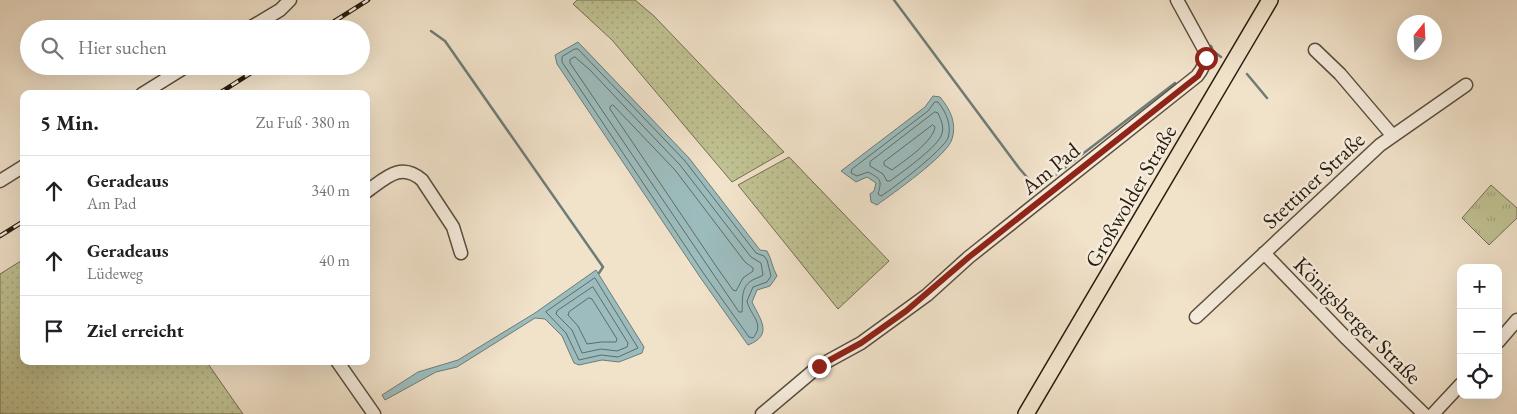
<!DOCTYPE html>
<html lang="de">
<head>
<meta charset="utf-8">
<style>
  :root { --surface:#fff; --page:#f2f2f2; --text:#202124; --muted:#757577; --line:#e0e0e0 }
  body { margin:0; font-family:"EB Garamond",serif; background:var(--page); color:var(--text) }
  .controls { position:absolute; right:15px; bottom:15px; display:grid; overflow:hidden; border-radius:10px; box-shadow:0 5px 20px #0002 }
  .controls button { width:45px; height:45px; display:grid; place-items:center; padding:0; border:0; border-bottom:1px solid var(--line); background:var(--surface); color:var(--text); font:25px sans-serif }
  .compass { position:absolute; left:1397px; top:15px; width:45px; height:45px; border-radius:50%; background:var(--surface); box-shadow:0 5px 20px #0002; rotate:18deg }
  .stop { position:absolute; width:15px; height:15px; margin:-11px; border:4px solid #8f2418; border-radius:50%; background:#fff }
  .stop.end { background:#8f2418; border-color:#fff; box-shadow:0 1px 5px #0008 }
  .list { margin:0; padding:0; list-style:none }
  h2 { display:flex; justify-content:space-between; align-items:center; height:65px; margin:0; padding:0 20px; font-size:21px }
  h2 small { font-size:16px; font-weight:400; color:var(--muted) }
  .list li { display:grid; grid-template-columns:32px 1fr auto; gap:15px; align-items:center; box-sizing:border-box; height:70px; padding:0 20px; border-top:1px solid var(--line) }
  .list b { display:block; font-size:19px; white-space:nowrap }
  .list p { margin:0; font-size:16px; white-space:nowrap; color:var(--muted) }
  .list em { font-size:16px; font-style:normal; color:var(--muted) }
  .icon { flex:none; width:28px; height:28px; fill:none; stroke:currentColor; stroke-width:2; stroke-linecap:round; stroke-linejoin:round }
  .map { position:relative; flex:none; width:1517px; height:414px; overflow:hidden }
  .search { position:absolute; background:var(--surface); box-shadow:0 5px 20px #0002; left:20px; top:20px; width:350px; height:55px; display:flex; align-items:center; gap:12px; box-sizing:border-box; padding:0 18px; border-radius:28px; color:var(--muted); font-size:19px }
  .panel { position:absolute; background:var(--surface); box-shadow:0 5px 20px #0002; left:20px; top:90px; width:350px; height:275px; border-radius:10px }
  .map>svg:first-child { display:block }
</style>
</head>
<body>
<div class="map">
<svg width="1517" height="414" viewBox="0 0 1517 414">
  <defs>
    <pattern id="grass-dots" width="8" height="8" patternUnits="userSpaceOnUse" patternTransform="scale(1.25)"><rect width="8" height="8" fill="#c0c293"/><path d="M2 2h.1M6 6h.1" fill="none" stroke="#a5a67e" stroke-width="1.8" stroke-linecap="round"/></pattern>
    <pattern id="park-tufts" width="24" height="20" patternUnits="userSpaceOnUse" patternTransform="scale(1.25)"><rect width="24" height="20" fill="#c0c293"/><path d="M3 7l-1-3M5 7V3M7 7l1-3M15 17l-1-3M17 17v-4M19 17l1-3" fill="none" stroke="#a5a67e"/></pattern>
  </defs>
  <rect width="100%" height="100%" fill="#f1e2ca"/>
  <filter id="stains"><feTurbulence type="fractalNoise" baseFrequency=".004" numOctaves="4"/><feColorMatrix values="0 0 0 0 .2 0 0 0 0 .09 0 0 0 0 .02 0 0 0 .5 -.17"/></filter>
  <radialGradient id="worn" r=".72"><stop offset=".6" stop-color="#630" stop-opacity="0"/><stop offset="1" stop-color="#630" stop-opacity=".3"/></radialGradient>
  <path fill="url(#grass-dots)" stroke="#736f51" d="M577 0H635L654 16 784 152 732 182 612 40 573 4Z
    M789 157 889 261 838 309 738 185Z
    M24 259V361H206L243 414H0V274Z"/>
  <path fill="url(#park-tufts)" stroke="#736f51" d="M1491 185 1517 208V218L1489 245 1462 218Z"/>
  <path fill="#9cbcbd" stroke="#6d7c77" d="M578 42 689 158 760 250 767 251C772 260 772 267 777 276L770 286 757 290 752 302C760 319 774 335 748 345L700 277 557 64 555 55Z
    M933 96 940 97C950 109 957 123 952 139 948 155 892 194 877 205L871 202 870 194 874 191 876 183 867 177 856 182 841 171 925 107Z
    M596 270 644 347 642 353 619 362 602 360 579 365 574 363 562 336 545 319 535 318 457 367 436 372 385 400 382 395 418 372 458 360 535 313Z"/>
  <g fill="none" stroke-linecap="round" stroke-linejoin="round">
    <path stroke="#616c66" stroke-width="1" d="M575 49H578L685 161 756 253 764 256 767 260 771 276 767 282 753 287 747 301C751 317 765 323 753 338L749 337 704 274 562 62V57Z
      M575 57 590 70 680 165 751 257 761 263 763 275C759 278 755 278 751 281 740 288 743 303 742 312H739L570 63V60Z
      M935 102H938C946 112 952 125 948 138 943 150 894 188 881 196L878 194C882 180 881 179 868 172L857 176 851 173 852 169 928 111Z
      M613 105 675 170 745 262 753 268V271L743 278 736 291 733 290 716 266 610 109V107Z
      M935 112 938 113C941 120 945 128 941 136 936 148 901 173 890 181H887L883 174 870 166V162Z
      M933 125 935 127C933 142 904 161 892 170L884 165V162Z
      M595 278 638 348 618 357 601 355 579 360 566 333 546 312Z
      M593 287 628 343 627 347 617 351 601 349 582 353 572 330 556 314 557 311Z
      M589 298 592 299 617 339 616 342H601L587 344 578 326 568 315 569 312Z"/>
    <path stroke="#6d7c77" stroke-width="2.5" d="M894 0 1019 168 1037 189 1175 83
      M431 31 445 41 603 267 599 273
      M1211 46 1213 51 1221 57
      M1247 74 1267 98"/>
    <defs>
      <path id="minor" d="M248 29 280 10 290 0
        M1315 50 1340 74 1392 135
        M142 94 187 66
        M0 181 24 166
        M366 192C385 179 400 161 422 180L453 227 461 253
        M1264 253 1347 339 1424 414
        M1196 317 1380 145 1466 85
        M1498 342 1517 320
        M337 361 374 414
        M762 414 819 366 861 343 927 295 969 257 1197 76C1204 68 1206 61 1205 51L1177 0
        M1433 414 1461 384"/>
      <path id="major" d="M1026 414 1270 0"/>
    </defs>
    <use href="#minor" stroke="#594e3e" stroke-width="15"/>
    <use href="#major" stroke="#261c0f" stroke-width="18"/>
    <use href="#minor" stroke="#f6ecdd" stroke-width="12"/>
    <use href="#major" stroke="#f1e2ca" stroke-width="15"/>
    <defs>
      <path id="rail" d="M322 29 368 0
        M218 94 262 66
        M0 236 24 221"/>
    </defs>
    <use href="#rail" stroke="#261c0f" stroke-width="4.5"/>
    <use href="#rail" stroke="#f6ecdd" stroke-width="2.5" stroke-dasharray="8" stroke-linecap="butt"/>
  </g>
  <g fill="none" stroke-linecap="round" stroke-linejoin="round">
    <path stroke="#8f2418" stroke-width="6" d="M819 366 861 343 906 311 969 257 1198 76 1204 65 1206 58"/>
  </g>
  <g text-anchor="middle" stroke-width="5" stroke-linejoin="round" paint-order="stroke">
    <g font-size="22" fill="#261c0f" stroke="#f6ecdd">
      <text transform="translate(1050 168) rotate(-39)" y="8">Am Pad</text>
      <text transform="translate(1313 180) rotate(-43)" y="8">Stettiner Straße</text>
      <text transform="translate(1130 196) rotate(-60)" y="8">Großwolder Straße</text>
      <text transform="translate(1358 320) rotate(45)" y="8">Königsberger Straße</text>
    </g>
  </g>
  <rect width="100%" height="100%" filter="url(#stains)"/>
  <rect width="100%" height="100%" fill="url(#worn)"/>
</svg>
<div class="controls">
<button>+</button>
<button>−</button>
<button><svg class="icon" aria-label="locate" viewBox="0 0 24 24"><circle cx="12" cy="12" r="6"/><path d="M12 2v4M12 18v4M2 12h4M18 12h4"/></svg></button>
</div>
<svg class="compass" viewBox="-18 -18 36 36"><path d="M0-13l5 13h-10z" fill="#e53935"/><path d="M0 13l5-13h-10z" fill="#757577"/></svg>
<div class="stop" style="left:1206px;top:58px"></div>
<div class="stop end" style="left:819px;top:366px"></div>
<div class="search"><svg class="icon" aria-label="search" viewBox="0 0 24 24"><circle cx="10" cy="10" r="6"/><path d="M15 15l6 6"/></svg>Hier suchen</div>
<section class="panel">
<h2>5 Min.<small>Zu Fuß · 380 m</small></h2>
<ul class="list">
<li><svg class="icon" aria-label="ahead" viewBox="0 0 24 24"><path d="M12 20V5M6 11l6-6 6 6"/></svg><div><b>Geradeaus</b><p>Am Pad</p></div><em>340 m</em></li>
<li><svg class="icon" aria-label="ahead" viewBox="0 0 24 24"><path d="M12 20V5M6 11l6-6 6 6"/></svg><div><b>Geradeaus</b><p>Lüdeweg</p></div><em>40 m</em></li>
<li><svg class="icon" aria-label="arrive" viewBox="0 0 24 24"><path d="M6 21V4h12l-3 4 3 4H6"/></svg><div><b>Ziel erreicht</b></div></li>
</ul>
</section>
</div>
</body>
</html>
